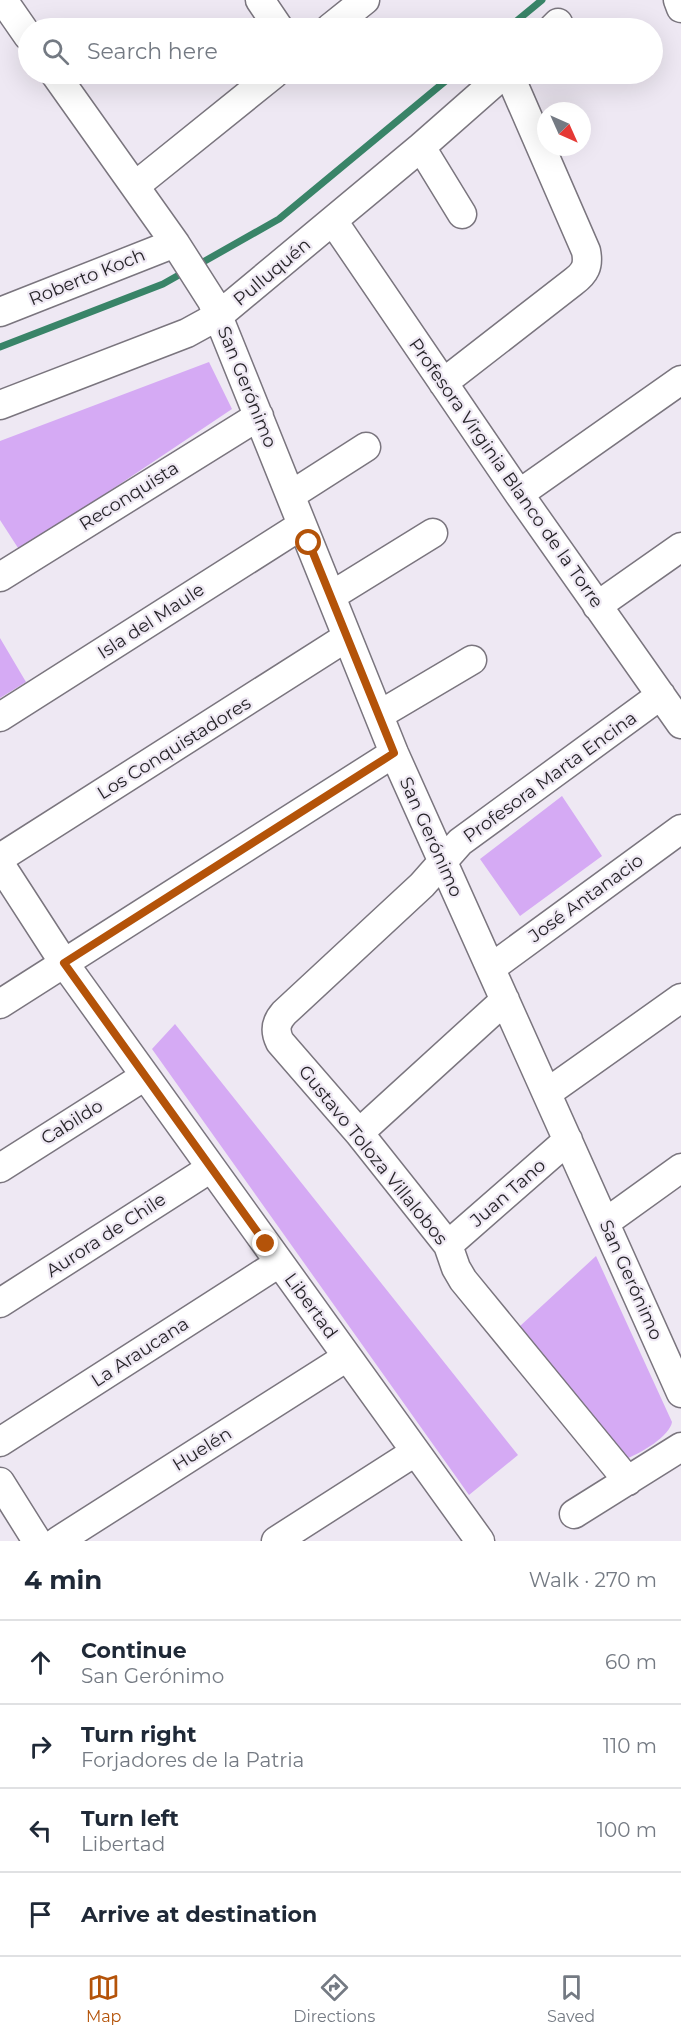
<!DOCTYPE html>
<html lang="en">
<head>
<meta charset="utf-8">
<style>
  :root { --surface:#fff; --page:#f2f2f3; --text:#1f2937; --muted:#747a83; --line:#e0e1e3; --accent:#b45309 }
  body { margin:0; font-family:Montserrat,sans-serif; background:var(--page); color:var(--text) }
  .compass { position:absolute; left:537px; top:102px; width:54px; height:54px; border-radius:50%; background:var(--surface); box-shadow:0 6px 24px #0002; rotate:135deg }
  .stop { position:absolute; width:18px; height:18px; margin:-14px; border:4px solid #b45309; border-radius:50%; background:#fff }
  .stop.end { background:#b45309; border-color:#fff; box-shadow:0 2px 6px #0008 }
  .list { margin:0; padding:0; list-style:none }
  h2 { display:flex; justify-content:space-between; align-items:center; height:78px; margin:0; padding:0 24px; font-size:26px }
  h2 small { font-size:20px; font-weight:400; color:var(--muted) }
  .list li { display:grid; grid-template-columns:39px 1fr auto; gap:18px; align-items:center; box-sizing:border-box; height:84px; padding:0 24px; border-top:2px solid var(--line) }
  .list b { display:block; font-size:22px; white-space:nowrap }
  .list p { margin:0; font-size:20px; white-space:nowrap; color:var(--muted) }
  .list em { font-size:20px; font-style:normal; color:var(--muted) }
  .icon { flex:none; width:33px; height:33px; fill:none; stroke:currentColor; stroke-width:2; stroke-linecap:round; stroke-linejoin:round }
  .map { position:relative; flex:none; width:681px; height:1541px; overflow:hidden }
  .search { position:absolute; background:var(--surface); box-shadow:0 6px 24px #0002; left:18px; right:18px; top:18px; height:66px; display:flex; align-items:center; gap:15px; box-sizing:border-box; padding:0 21px; border-radius:33px; color:var(--muted); font-size:22px }
  .sheet { height:414px; background:var(--surface) }
  nav { display:flex; justify-content:space-around; align-items:center; box-sizing:border-box; height:84px; border-top:2px solid var(--line); background:var(--surface); font-size:16px; color:var(--muted) }
  nav a { display:grid; justify-items:center; gap:3px }
  nav .on { color:var(--accent) }
  .map>svg:first-child { display:block }
</style>
</head>
<body>
<div class="map">
<svg width="681" height="1541" viewBox="0 0 681 1541">
  <rect width="100%" height="100%" fill="#eee8f3"/>
  <path fill="#d5aaf4" d="M209 362 232 409 20 551 0 520V441Z
    M0 638 26 682 0 698Z
    M562 796 602 856 520 916 480 859Z
    M175 1024 518 1455 469 1495 152 1049Z
    M596 1256 672 1422C670 1436 641 1453 628 1458L622 1456 519 1327Z"/>
  <g fill="none" stroke-linecap="round" stroke-linejoin="round">
    <path stroke="#398468" stroke-width="7" d="M508 28 542 0
      M196 266 279 219 454 74
      M0 347 163 284 186 271"/>
    <defs>
      <path id="minor" d="M3 0 28 36
        M260 0 279 28
        M678 0 681 8
        M330 28 365 0
        M553 28 558 23
        M55 74 175 243 212 301 394 753 681 1393
        M421 147 462 214
        M135 186 274 74
        M333 221 519 494 681 724
        M0 312 175 243
        M443 383 573 282C585 273 589 266 586 251L509 74
        M0 405 187 333 218 316 421 147 504 74
        M519 494 681 380
        M291 495 366 447
        M0 577 259 416
        M331 596 433 533
        M597 606 681 547
        M379 715 472 660
        M0 717 302 525
        M0 858 347 637
        M0 864 64 963 480 1541
        M491 968 681 829
        M0 1004 394 753
        M547 1093 681 998
        M359 1133 505 1000
        M0 1168 145 1076
        M606 1222 681 1168
        M448 1245 568 1140
        M0 1303 211 1168
        M0 1442 279 1263
        M628 1481 463 1280 456 1268 448 1245 359 1133 280 1042C274 1030 276 1022 284 1013L422 885 460 842 661 695
        M0 1482 37 1541
        M574 1514 681 1447
        M58 1541 347 1357
        M276 1541 415 1452"/>
    </defs>
    <use href="#minor" stroke="#7a757e" stroke-width="31"/>
    <use href="#minor" stroke="#fff" stroke-width="28"/>
  </g>
  <g fill="none" stroke-linecap="round" stroke-linejoin="round">
    <path stroke="#b45309" stroke-width="8" d="M266 1244 64 963 394 753 309 543"/>
  </g>
  <g text-anchor="middle" stroke-width="4.5" stroke-linejoin="round" paint-order="stroke">
    <g font-size="18" fill="#262428" stroke="#eee8f3">
      <text transform="translate(272 272) rotate(-40)" y="6">Pulluquén</text>
      <text transform="translate(87 277) rotate(-22)" y="6">Roberto Koch</text>
      <text transform="translate(247 387) rotate(68)" y="6">San Gerónimo</text>
      <text transform="translate(506 473) rotate(55)" y="6">Profesora Virginia Blanco de la Torre</text>
      <text transform="translate(129 496) rotate(-32)" y="6">Reconquista</text>
      <text transform="translate(151 621) rotate(-33)" y="6">Isla del Maule</text>
      <text transform="translate(174 748) rotate(-32)" y="6">Los Conquistadores</text>
      <text transform="translate(550 777) rotate(-36)" y="6">Profesora Marta Encina</text>
      <text transform="translate(431 837) rotate(66)" y="6">San Gerónimo</text>
      <text transform="translate(586 898) rotate(-36)" y="6">José Antanacio</text>
      <text transform="translate(72 1122) rotate(-32)" y="6">Cabildo</text>
      <text transform="translate(373 1155) rotate(51)" y="6">Gustavo Toloza Villalobos</text>
      <text transform="translate(508 1193) rotate(-41)" y="6">Juan Tano</text>
      <text transform="translate(106 1235) rotate(-33)" y="6">Aurora de Chile</text>
      <text transform="translate(631 1280) rotate(66)" y="6">San Gerónimo</text>
      <text transform="translate(311 1306) rotate(54)" y="6">Libertad</text>
      <text transform="translate(140 1352) rotate(-33)" y="6">La Araucana</text>
      <text transform="translate(202 1449) rotate(-32)" y="6">Huelén</text>
    </g>
  </g>
</svg>
<svg class="compass" viewBox="-18 -18 36 36"><path d="M0-13l5 13h-10z" fill="#e53935"/><path d="M0 13l5-13h-10z" fill="#747a83"/></svg>
<div class="stop" style="left:309px;top:543px"></div>
<div class="stop end" style="left:266px;top:1244px"></div>
<div class="search"><svg class="icon" aria-label="search" viewBox="0 0 24 24"><circle cx="10" cy="10" r="6"/><path d="M15 15l6 6"/></svg>Search here</div>
</div>
<section class="sheet">
<h2>4 min<small>Walk · 270 m</small></h2>
<ul class="list">
<li><svg class="icon" aria-label="ahead" viewBox="0 0 24 24"><path d="M12 20V5M6 11l6-6 6 6"/></svg><div><b>Continue</b><p>San Gerónimo</p></div><em>60 m</em></li>
<li><svg class="icon" aria-label="right" viewBox="0 0 24 24"><path d="M7 20v-9h11M14 6l5 5-5 5"/></svg><div><b>Turn right</b><p>Forjadores de la Patria</p></div><em>110 m</em></li>
<li><svg class="icon" aria-label="left" viewBox="0 0 24 24"><path d="M17 20v-9H6M10 6l-5 5 5 5"/></svg><div><b>Turn left</b><p>Libertad</p></div><em>100 m</em></li>
<li><svg class="icon" aria-label="arrive" viewBox="0 0 24 24"><path d="M6 21V4h12l-3 4 3 4H6"/></svg><div><b>Arrive at destination</b></div></li>
</ul>
</section>
<nav>
<a class="on"><svg class="icon" aria-label="map" viewBox="0 0 24 24"><path d="M3 6l6-2 6 2 6-2v14l-6 2-6-2-6 2zM9 4v14M15 6v14"/></svg>Map</a>
<a><svg class="icon" aria-label="directions" viewBox="0 0 24 24"><path d="M12 3l9 9-9 9-9-9zM9 14v-3h6M13 9l2 2-2 2"/></svg>Directions</a>
<a><svg class="icon" aria-label="saved" viewBox="0 0 24 24"><path d="M7 4h10v16l-5-4-5 4z"/></svg>Saved</a>
</nav>
</body>
</html>
